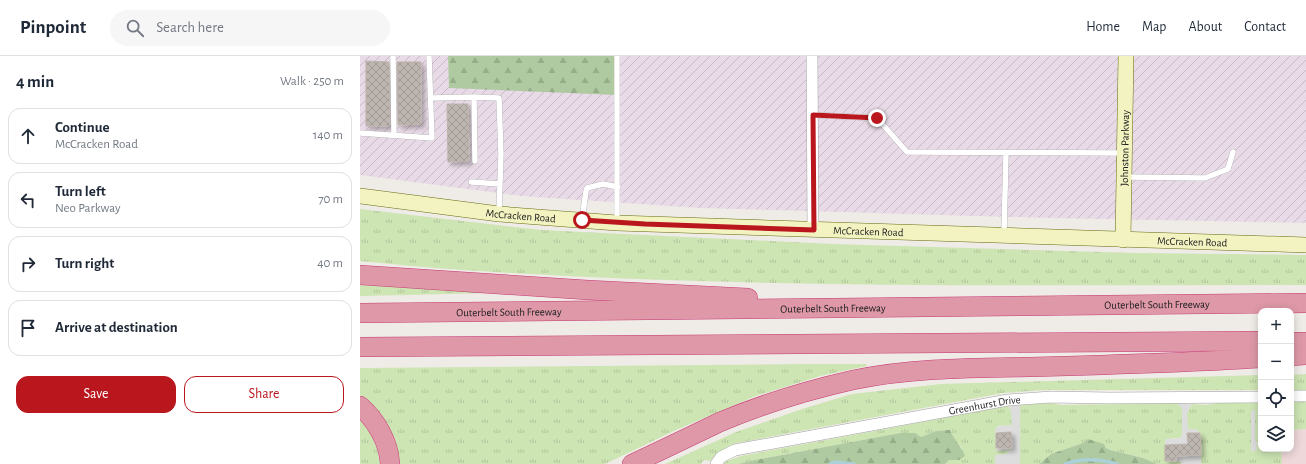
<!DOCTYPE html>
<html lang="en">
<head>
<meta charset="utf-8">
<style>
  :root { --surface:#fff; --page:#f6f6f7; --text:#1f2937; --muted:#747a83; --line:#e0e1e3; --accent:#ba161e }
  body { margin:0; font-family:"Alegreya Sans",sans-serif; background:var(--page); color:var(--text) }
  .controls { position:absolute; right:12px; bottom:12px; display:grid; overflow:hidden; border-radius:8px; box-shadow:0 2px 10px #0003 }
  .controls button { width:36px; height:36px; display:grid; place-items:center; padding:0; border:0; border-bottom:1px solid var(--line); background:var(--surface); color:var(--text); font:20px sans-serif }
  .stop { position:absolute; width:12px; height:12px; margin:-9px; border:3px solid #ba161e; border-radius:50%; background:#fff }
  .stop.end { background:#ba161e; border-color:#fff; box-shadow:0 1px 4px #0008 }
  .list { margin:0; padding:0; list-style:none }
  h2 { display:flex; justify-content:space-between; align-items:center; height:52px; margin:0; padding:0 16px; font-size:17px }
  h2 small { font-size:13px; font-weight:400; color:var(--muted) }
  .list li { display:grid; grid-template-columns:26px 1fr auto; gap:12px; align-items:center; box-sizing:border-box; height:56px; margin:0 8px 8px; padding:0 8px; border:1px solid var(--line); border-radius:12px }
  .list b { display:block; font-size:15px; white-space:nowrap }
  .list p { margin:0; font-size:13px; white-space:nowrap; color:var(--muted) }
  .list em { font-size:13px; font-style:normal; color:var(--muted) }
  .actions { display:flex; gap:8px; padding:12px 16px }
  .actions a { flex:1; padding:9px 0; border:1px solid var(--accent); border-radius:12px; text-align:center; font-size:14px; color:var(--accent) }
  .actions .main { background:var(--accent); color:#fff }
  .icon { flex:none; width:22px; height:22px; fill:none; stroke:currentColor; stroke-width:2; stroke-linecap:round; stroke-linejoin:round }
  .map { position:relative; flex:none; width:946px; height:408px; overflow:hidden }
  header { display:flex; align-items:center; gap:24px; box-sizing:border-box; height:56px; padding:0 20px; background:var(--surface); border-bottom:1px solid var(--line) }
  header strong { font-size:19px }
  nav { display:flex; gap:22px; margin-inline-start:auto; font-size:14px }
  .search { width:280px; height:36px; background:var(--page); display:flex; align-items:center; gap:10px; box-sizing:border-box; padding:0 14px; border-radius:22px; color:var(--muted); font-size:15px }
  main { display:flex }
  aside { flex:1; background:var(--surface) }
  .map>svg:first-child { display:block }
</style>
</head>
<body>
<header>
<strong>Pinpoint</strong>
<div class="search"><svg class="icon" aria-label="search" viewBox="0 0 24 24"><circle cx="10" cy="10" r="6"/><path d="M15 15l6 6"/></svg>Search here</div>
<nav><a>Home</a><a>Map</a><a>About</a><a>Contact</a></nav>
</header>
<main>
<aside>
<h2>4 min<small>Walk · 250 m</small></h2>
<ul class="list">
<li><svg class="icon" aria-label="ahead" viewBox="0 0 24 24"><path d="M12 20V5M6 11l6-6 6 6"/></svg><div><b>Continue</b><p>McCracken Road</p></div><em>140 m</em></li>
<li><svg class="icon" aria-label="left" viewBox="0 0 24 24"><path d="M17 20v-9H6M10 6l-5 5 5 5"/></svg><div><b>Turn left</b><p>Neo Parkway</p></div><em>70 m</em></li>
<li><svg class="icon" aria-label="right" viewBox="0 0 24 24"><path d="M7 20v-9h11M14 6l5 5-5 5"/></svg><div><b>Turn right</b></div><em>40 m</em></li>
<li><svg class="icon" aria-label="arrive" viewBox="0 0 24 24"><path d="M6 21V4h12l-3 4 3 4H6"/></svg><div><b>Arrive at destination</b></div></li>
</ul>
<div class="actions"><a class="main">Save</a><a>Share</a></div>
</aside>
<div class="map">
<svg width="946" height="408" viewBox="0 0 946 408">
  <defs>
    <pattern id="industrial-furrows" width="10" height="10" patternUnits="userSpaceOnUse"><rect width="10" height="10" fill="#e8dae6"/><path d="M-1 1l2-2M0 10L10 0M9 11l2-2" fill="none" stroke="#c7bbc5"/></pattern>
    <pattern id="grass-tufts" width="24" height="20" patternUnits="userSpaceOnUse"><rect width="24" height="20" fill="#cde4b3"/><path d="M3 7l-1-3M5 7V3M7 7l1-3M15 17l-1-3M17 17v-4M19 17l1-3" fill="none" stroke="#b0c39a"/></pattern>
    <pattern id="forest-firs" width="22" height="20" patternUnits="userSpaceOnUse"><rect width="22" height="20" fill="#afcaa0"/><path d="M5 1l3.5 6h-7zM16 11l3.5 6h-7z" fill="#96ad8a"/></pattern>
    <pattern id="building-cross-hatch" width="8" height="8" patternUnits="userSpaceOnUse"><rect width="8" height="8" fill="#bcb5b0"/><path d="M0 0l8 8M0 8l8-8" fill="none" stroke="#a19b97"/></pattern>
    <filter id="shadow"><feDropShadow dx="3.5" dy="3.5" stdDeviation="2" flood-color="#0004"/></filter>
  </defs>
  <rect width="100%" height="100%" fill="#efece7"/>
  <path fill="#dedddd" d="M816 347 832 348 829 353 828 373H836L840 377 841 408H821V406L816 405H805V382L815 383 822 378V354Z
    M660 349V408H635V399L646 398 649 395H636L635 371 651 369 650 352 648 350Z
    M891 354H896L895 383 897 387V393L893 396 891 394Z"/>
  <path fill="#eed8d9" d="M946 373V408H922L921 393H931V374Z"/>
  <path fill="url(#industrial-furrows)" d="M0 0H88L90 32 256 0H946V167L688 162 340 152 161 140 0 119Z"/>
  <path fill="url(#grass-tufts)" fill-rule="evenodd" d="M0 153 181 174 473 188 774 197 946 199V229C666 229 384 233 104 214 69 212 35 208 0 205Z
    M0 229 133 237 0 240Z
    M448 308H506L507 310 460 320 396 340 316 374 245 408H37L0 341V312Z
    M946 318V334H931V319Z
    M901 319V334H684L643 337 377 387C365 391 358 396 350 405L344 404 341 408H305L376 376 442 353 492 338 581 328Z
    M931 345H946V373L931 374Z
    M901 346V393H921L922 408H841L840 377 836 373H828L827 357 832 348 846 349 859 347ZM895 354V383L897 387V393L893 396 891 394V355Z
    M691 347 701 349 816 347 821 351 822 354V378L820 382 805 383V405L821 406V408H797L783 402 750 394 728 383 723 387 691 398 679 408H660V349Z
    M648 350 651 355 652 369 638 370 635 373 636 395 650 394 646 398 635 399V408H585L588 404H599L602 392 595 384 590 374 576 375 561 381 555 377H540L395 404 378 408H363L367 405 381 400Z
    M0 364C12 376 18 391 20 408H0Z"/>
  <path fill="url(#forest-firs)" d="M88 0H256L257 39 89 32Z
    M588 374H590C594 384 602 391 605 400L599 404H589L585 408H378L395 404 540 377H555L561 381 576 375Z
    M728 383 744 388 746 392 750 394 783 402 797 408H679L691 398 723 387Z"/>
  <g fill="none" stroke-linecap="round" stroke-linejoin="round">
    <path stroke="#acd0d8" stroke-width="3.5" d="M470 408 476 406 494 408
      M705 408C722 402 740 403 757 408"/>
  </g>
  <path fill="url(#building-cross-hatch)" stroke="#bfb3ab" filter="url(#shadow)" d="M6 5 29 6 30 69 28 70H6Z
    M37 6H61V68L38 69Z
    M87 48H108L109 105 88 106Z
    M651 376 652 392H636V377Z
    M827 377H840L841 399 816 400V405H805V389L828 388Z"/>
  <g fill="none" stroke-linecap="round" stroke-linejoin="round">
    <defs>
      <path id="lane" d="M33 0 34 79
        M257 0V167
        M71 42 114 41
        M453 59 517 62 547 96 763 97
        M0 77 72 82 69 0
        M115 105 114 41 139 42 141 98 139 157
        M766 121 845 122 868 113 873 96
        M111 126 140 128
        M222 164 226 135 227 132 243 128 258 131
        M644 178 646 97"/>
      <g id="street">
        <path d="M452 0 453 174"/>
        <path d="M931 340H946"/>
        <path id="s1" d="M356 408 361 401 375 394 648 344 691 341 749 342 901 341"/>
      </g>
      <g id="secondary">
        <path id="s2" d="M0 140 139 158 257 167 946 189"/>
        <path id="s3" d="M763 184 766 0"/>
      </g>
      <g id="highway">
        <path d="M0 219 228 234 388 242"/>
        <path id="s4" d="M0 257C315 255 631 249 946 247"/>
        <path d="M931 286H946"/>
        <path d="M0 291 901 285"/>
        <path d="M931 300 946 299"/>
        <path d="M0 350C16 364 29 386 30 408"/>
        <path d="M272 408C302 394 331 380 360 366 403 348 448 334 493 324 550 312 609 312 668 311 745 309 823 307 901 302"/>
      </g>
    </defs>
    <use href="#lane" stroke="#a1a1a1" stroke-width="6"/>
    <use href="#street" stroke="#a1a1a1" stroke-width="12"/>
    <use href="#secondary" stroke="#676c11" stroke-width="16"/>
    <use href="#highway" stroke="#c83972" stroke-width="20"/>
    <use href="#lane" stroke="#fff" stroke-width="5.5"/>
    <use href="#street" stroke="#fff" stroke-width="11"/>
    <use href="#secondary" stroke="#f3f3c1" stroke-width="15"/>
    <use href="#highway" stroke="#de98a8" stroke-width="19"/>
  </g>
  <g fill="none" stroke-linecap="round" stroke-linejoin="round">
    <path stroke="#ba161e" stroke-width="5" d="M222 164 285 168 454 174 453 59 517 62"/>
  </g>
  <g text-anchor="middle" stroke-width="4" stroke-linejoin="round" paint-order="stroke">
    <g font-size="11" fill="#202020" stroke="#fff">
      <text dy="4" stroke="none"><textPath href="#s3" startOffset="92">Johnston Parkway</textPath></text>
      <text dy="4" stroke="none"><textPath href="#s2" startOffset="162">McCracken Road</textPath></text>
      <text dy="4" stroke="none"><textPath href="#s2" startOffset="510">McCracken Road</textPath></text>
      <text dy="4" stroke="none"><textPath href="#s2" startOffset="834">McCracken Road</textPath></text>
      <text dy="4" stroke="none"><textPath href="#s4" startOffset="797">Outerbelt South Freeway</textPath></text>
      <text dy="4" stroke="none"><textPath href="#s4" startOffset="473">Outerbelt South Freeway</textPath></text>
      <text dy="4" stroke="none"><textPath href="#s4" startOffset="149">Outerbelt South Freeway</textPath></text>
      <text dy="4" stroke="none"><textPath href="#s1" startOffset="278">Greenhurst Drive</textPath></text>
    </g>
  </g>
</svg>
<div class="controls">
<button>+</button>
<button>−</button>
<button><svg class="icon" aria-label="locate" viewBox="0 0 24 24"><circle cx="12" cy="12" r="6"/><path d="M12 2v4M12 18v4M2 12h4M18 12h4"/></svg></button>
<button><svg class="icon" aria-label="layers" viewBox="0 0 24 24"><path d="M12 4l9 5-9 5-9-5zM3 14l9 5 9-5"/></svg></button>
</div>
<div class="stop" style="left:222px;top:164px"></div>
<div class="stop end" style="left:517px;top:62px"></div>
</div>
</main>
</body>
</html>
